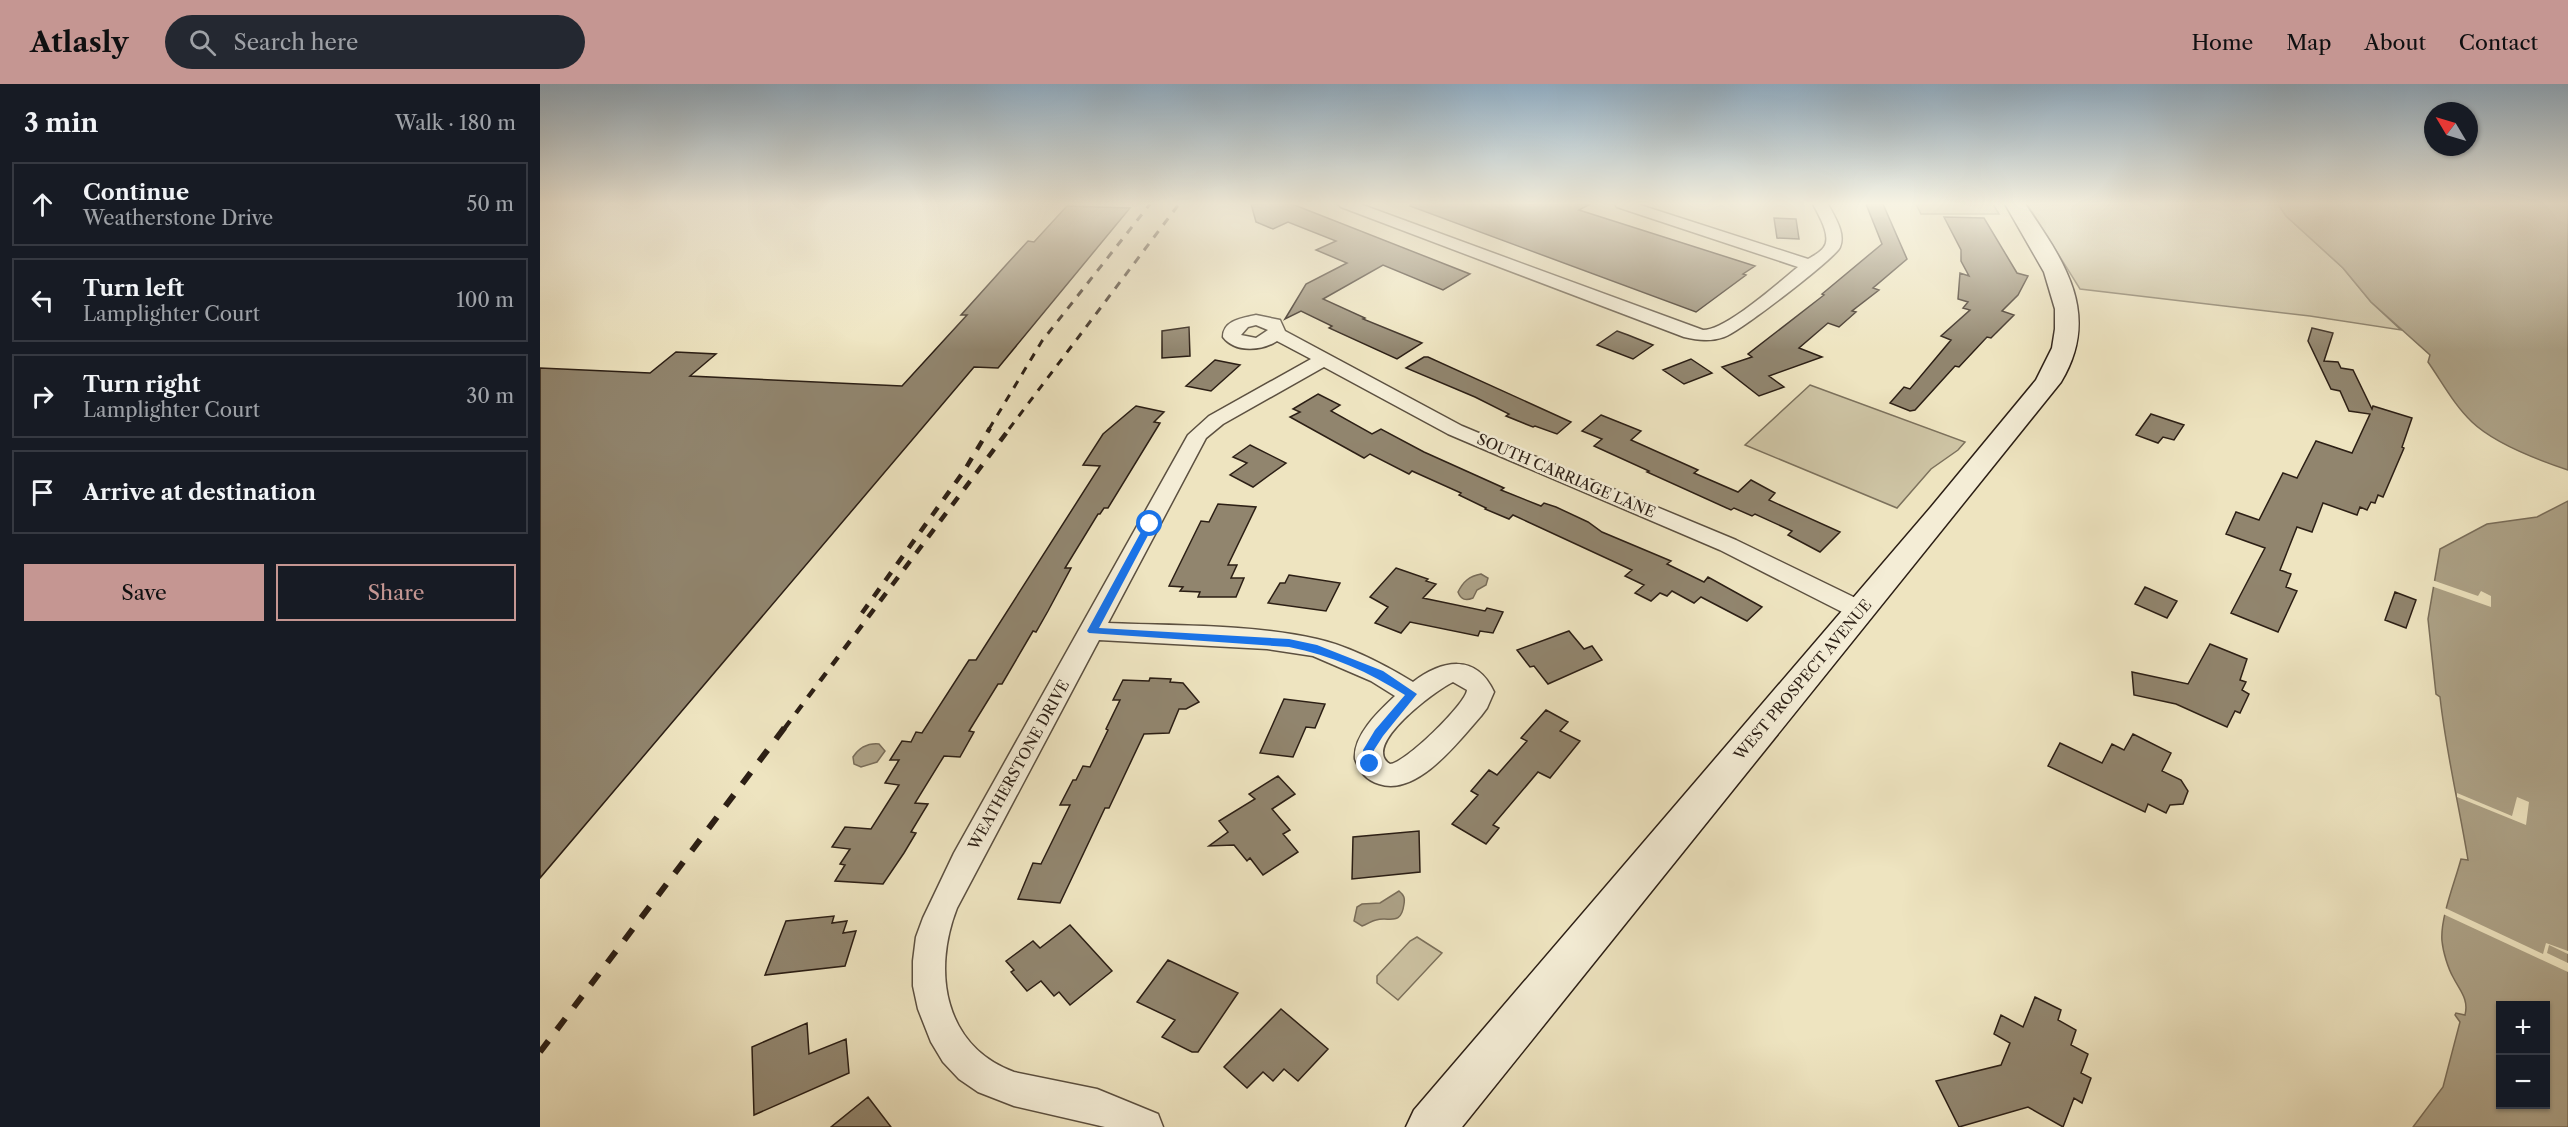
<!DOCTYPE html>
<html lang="en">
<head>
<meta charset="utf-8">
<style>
  :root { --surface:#171b24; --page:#242831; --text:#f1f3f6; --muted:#9ea1a6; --line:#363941; --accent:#c59692 }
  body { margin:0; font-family:"Libre Caslon Text",serif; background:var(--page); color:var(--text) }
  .controls { position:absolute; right:18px; bottom:18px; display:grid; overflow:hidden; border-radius:0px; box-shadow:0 2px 4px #0004 }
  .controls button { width:54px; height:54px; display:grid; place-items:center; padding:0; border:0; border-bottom:2px solid var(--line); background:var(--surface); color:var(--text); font:30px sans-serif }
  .compass { position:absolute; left:1884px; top:18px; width:54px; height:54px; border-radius:50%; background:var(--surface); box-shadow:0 2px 4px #0004; rotate:308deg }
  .stop { position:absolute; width:18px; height:18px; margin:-14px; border:4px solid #1a73e8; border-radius:50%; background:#fff }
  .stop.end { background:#1a73e8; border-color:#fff; box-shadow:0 2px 6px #0008 }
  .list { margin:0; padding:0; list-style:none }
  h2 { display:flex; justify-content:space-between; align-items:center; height:78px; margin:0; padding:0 24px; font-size:26px }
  h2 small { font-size:20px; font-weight:400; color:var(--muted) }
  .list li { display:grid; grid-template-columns:39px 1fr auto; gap:18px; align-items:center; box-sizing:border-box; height:84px; margin:0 12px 12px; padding:0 12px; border:2px solid var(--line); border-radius:0px }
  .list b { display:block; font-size:22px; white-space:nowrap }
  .list p { margin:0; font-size:20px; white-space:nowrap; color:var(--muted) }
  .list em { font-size:20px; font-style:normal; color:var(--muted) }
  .actions { display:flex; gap:12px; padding:18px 24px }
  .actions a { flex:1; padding:14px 0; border:2px solid var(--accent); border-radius:0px; text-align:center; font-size:21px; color:var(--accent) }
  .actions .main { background:var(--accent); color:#111 }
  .icon { flex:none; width:33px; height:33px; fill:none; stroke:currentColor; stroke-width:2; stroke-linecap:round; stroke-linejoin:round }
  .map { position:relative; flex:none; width:2028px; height:1043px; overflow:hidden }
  header { display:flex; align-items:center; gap:36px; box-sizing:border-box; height:84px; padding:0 30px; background:var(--accent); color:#111 }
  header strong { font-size:28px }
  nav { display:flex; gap:33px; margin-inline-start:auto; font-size:21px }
  .search { width:420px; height:54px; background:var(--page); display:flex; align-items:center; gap:15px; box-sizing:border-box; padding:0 21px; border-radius:33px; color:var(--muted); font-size:22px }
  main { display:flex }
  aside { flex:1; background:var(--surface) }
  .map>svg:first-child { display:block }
</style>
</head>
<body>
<header>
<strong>Atlasly</strong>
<div class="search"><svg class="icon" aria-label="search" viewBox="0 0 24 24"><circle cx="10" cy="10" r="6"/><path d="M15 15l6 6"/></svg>Search here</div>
<nav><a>Home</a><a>Map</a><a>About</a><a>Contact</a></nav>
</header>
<main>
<aside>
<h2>3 min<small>Walk · 180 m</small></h2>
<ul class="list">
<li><svg class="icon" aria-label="ahead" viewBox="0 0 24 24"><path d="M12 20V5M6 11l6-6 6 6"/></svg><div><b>Continue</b><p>Weatherstone Drive</p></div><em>50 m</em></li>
<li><svg class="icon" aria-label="left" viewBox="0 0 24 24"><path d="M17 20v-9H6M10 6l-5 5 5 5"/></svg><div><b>Turn left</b><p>Lamplighter Court</p></div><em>100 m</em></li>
<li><svg class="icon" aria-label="right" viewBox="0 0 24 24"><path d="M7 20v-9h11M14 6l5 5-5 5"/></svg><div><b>Turn right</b><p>Lamplighter Court</p></div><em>30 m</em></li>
<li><svg class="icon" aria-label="arrive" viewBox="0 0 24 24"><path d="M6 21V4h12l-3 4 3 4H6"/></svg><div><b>Arrive at destination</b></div></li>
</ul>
<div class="actions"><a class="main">Save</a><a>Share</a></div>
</aside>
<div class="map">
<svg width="2028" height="1043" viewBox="0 0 2028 1043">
  <rect width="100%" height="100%" fill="#eee4c0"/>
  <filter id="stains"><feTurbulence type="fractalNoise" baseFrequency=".00333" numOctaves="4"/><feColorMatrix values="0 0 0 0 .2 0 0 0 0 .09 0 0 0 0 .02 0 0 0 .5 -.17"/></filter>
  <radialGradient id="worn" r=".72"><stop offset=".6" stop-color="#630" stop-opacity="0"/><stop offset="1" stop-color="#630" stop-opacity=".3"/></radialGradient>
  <path fill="#cdc3a3" stroke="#7c715c" stroke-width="1.5" d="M1376 120H1453L1459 130H1381Z
    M1487 120H1738L1746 132 1803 184 1831 218 1861 246 1770 232 1540 205Z
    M1270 301 1425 358 1418 366 1391 385 1357 424 1205 361Z
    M877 853 902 869 858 916 837 899V892L870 857Z"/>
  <path fill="#aca186" stroke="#796d59" stroke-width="1.5" fill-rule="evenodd" d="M1738 120H2028V386C1998 376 1955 360 1932 338 1914 321 1902 298 1888 278L1890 271 1831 218 1803 184 1746 132Z
    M2028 417V1043H1873L1903 1003 1920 938 1915 931 1916 929 1925 931C1929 915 1920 907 1913 893 1908 884 1903 868 1902 857 1900 834 1915 798 1921 775L1928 776C1919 721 1906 668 1900 613L1896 610 1888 535 1900 465 1947 440 1997 433ZM1960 922H2006V1020H1960Z
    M941 490 948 494 946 501 937 506 933 514C926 517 921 516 918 508 923 498 929 492 941 490Z
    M339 660 345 667 337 678 321 683 314 680 313 673C319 664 328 659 339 660Z
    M859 807C864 811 865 814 864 820 861 843 849 832 836 836 831 837 828 840 822 842L814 837 817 823 822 820 840 819Z"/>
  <path fill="#eee4c0" d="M1892 496 1938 512 1941 507 1951 512V523L1891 502Z
    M1917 709 1972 732 1977 713 1989 718 1986 741 1917 713Z
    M1905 824 2003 870 2006 859 2028 867V870L2009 861 2007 869 2028 879V888L1903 830Z"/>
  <path fill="#91856e" stroke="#2c1f15" stroke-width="1.5" d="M711 120H752L930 190 903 206 843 181 783 215 825 234 823 235 882 259 857 275 789 244 792 242 761 227 745 235 766 200 807 179 776 166 796 157 748 138 733 145 716 138Z
    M870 120H1050L1039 126 1215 182 1203 190 1206 191 1156 228 870 122Z
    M1326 120H1343L1367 175 1333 204 1339 206 1312 227 1316 228 1299 243 1288 239 1259 264 1282 273 1229 292 1244 303 1219 312 1182 283 1212 273 1208 270 1284 211 1282 210 1342 160Z
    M527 122 590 124 458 284 434 283 0 794V284L110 289 136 268 176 270 150 292 362 302 427 231H421L466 181 488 157 494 158Z
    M1404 133 1444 134 1477 189 1488 192 1478 211 1462 227 1474 231 1451 254 1447 253 1419 283 1415 282 1375 326 1370 327 1350 319 1364 303 1370 305 1411 256 1401 252 1430 226 1423 224 1428 218 1418 215 1420 189 1429 192 1421 177V166Z
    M1234 134 1256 135 1259 155 1237 154Z
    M649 243 650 272 622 274V247Z
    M1772 244 1793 249 1784 277 1798 278 1801 284 1813 286 1832 325 1833 322 1872 334 1862 363 1864 364 1843 413 1838 411 1835 419 1831 418 1827 426 1820 423 1817 431 1783 419 1772 448 1757 443 1740 486 1751 490 1746 503 1757 507 1738 548 1691 529 1725 464 1686 450 1696 428 1719 436 1743 389 1757 394 1776 357 1812 369 1830 330 1809 327 1800 307 1791 305 1768 257Z
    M1077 247 1088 251 1113 261 1093 275 1057 261Z
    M884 273H888L1031 338 1017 350 995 342 993 343 966 332 969 330 935 313 866 284Z
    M1151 275 1172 289 1144 300 1123 286Z
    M675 276 700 281 671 307 646 302Z
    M778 310 800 321 791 327 832 350 841 345 884 368 964 404 961 406 1001 422 1004 419 1016 423 1048 438 1062 448 1131 477 1127 480 1164 498 1168 493 1222 523 1207 537 1161 513 1154 519 1132 507 1127 512 1120 509 1111 517 1095 509 1104 501 1085 492 1092 486 973 431 969 435 945 425 946 424 919 411 921 409 872 387 869 390 830 370 824 374 750 333 760 328 753 325Z
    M596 322 624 328 614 338 620 339 568 424H564L560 430H558L525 484H531L508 527 496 548 493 547 462 600H458L429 647 434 648 420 673 404 672 375 719 388 720 371 748 376 749 364 769 343 800 295 797 305 781 300 780 310 765 292 763 305 743 331 745 359 701 345 699 359 676H350L362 657 371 658 376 648 382 649 429 576H436L560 382 543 381 563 350Z
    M1611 330 1644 341 1634 356 1623 353 1618 359 1596 351Z
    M1061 331 1101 347 1091 356 1158 386 1154 389 1198 408 1211 396 1235 409 1229 416 1300 448 1280 468 1248 451 1252 447 1215 430 1212 432 1194 424 1191 426 1107 388 1109 387 1054 362 1062 355 1042 347Z
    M710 361 746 379 713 403 690 391 707 379 693 373Z
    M678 420 716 423 688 481H697L691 494H704L696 513H658L660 508 640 507 643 503 629 502 661 437 669 438Z
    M856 484 888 495 886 497 896 500 883 514 945 527 947 524 963 528 953 549 940 547 938 552 870 538 861 549 835 539 848 523 830 513Z
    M749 491 800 499 786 527 728 519 740 499H745Z
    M1605 503 1637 517 1627 534 1595 520Z
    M1855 508 1876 516 1866 544 1845 536Z
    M1029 547 1044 565 1052 562 1062 576 1008 600 994 582 990 583 977 566Z
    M1670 560 1707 575 1700 596 1706 598 1702 606 1709 610 1700 629 1695 627 1687 643 1636 620 1594 611 1592 588 1648 600Z
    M610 594 631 595 630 598 643 599 659 618 646 625H639L629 649 604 650 569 724H565L520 819 478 815 493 779 501 780 530 721H520L533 696H536L543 682 550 683 568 646 566 645 580 616H573L583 596 609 597Z
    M744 615 785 620 775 644 766 643 753 673 720 669Z
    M1006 626 1028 638 1020 647 1040 657 1010 694 998 688 953 741 959 744 946 760 912 740 938 711 931 707 949 686 957 691 987 657 981 654Z
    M1593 650 1631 669 1622 687 1641 696 1648 707 1643 720 1630 721 1626 729 1608 720 1605 728 1508 682 1520 659 1562 679 1572 660 1584 666Z
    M738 692 755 710 732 725 750 746 743 750 758 768 723 791 710 774 707 777 694 761 669 762 688 748 679 737 715 715 709 710Z
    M879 747 880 788 812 795 813 753Z
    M294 832 292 839 307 837 303 849 316 847 305 882 225 891 246 837Z
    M530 841 572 887 530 921 519 908 514 912 501 897 487 907 471 888 474 886 466 877 493 857 500 864Z
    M628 876 698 909 658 968H652L622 953 635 936 597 918Z
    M1495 913 1521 926 1518 936 1536 946 1531 961 1548 970 1541 989 1551 994 1542 1019 1534 1014 1523 1043 1488 1023 1419 1043 1396 997 1461 981 1470 959 1454 950 1461 931 1483 943Z
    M741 925 788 965 758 997 744 985 733 997 723 988 707 1004 684 983Z
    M267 939 269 970 306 955 309 989 214 1031 212 963Z
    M328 1013 351 1043H291Z"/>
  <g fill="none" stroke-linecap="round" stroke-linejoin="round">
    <defs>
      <path id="minor" d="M798 120H820L1163 246C1186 246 1238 199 1258 183L1077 123 1075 120H1097L1268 175C1273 172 1281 168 1284 163 1292 152 1278 130 1273 120H1288C1294 132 1306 149 1300 163 1297 173 1198 249 1184 253 1170 258 1158 256 1144 253L801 123Z
        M716 231 740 236 745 247 922 342 1196 456 1330 521 1333 527 1330 533 1321 535 1312 533 1180 466 908 350 784 283 683 340 666 354 568 539C636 542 711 540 777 555 809 562 845 581 873 598 902 576 936 569 954 608L947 624 941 632C919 657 877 713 839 700 826 696 820 688 815 675 813 651 839 627 855 612L831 597 773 572 727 565 559 556 417 824C392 888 404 962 474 988L557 1005 618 1030 623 1043H565L474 1022 438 1008 419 995 403 978 391 958 378 925 373 902V877L376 853 383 834 414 769 648 351 669 332 771 275 737 257C722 267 695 269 683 253 683 236 703 234 716 231ZM716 241 728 246 716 254 701 251 708 243ZM913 598 927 606C926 620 864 680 850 680 820 662 896 606 913 598Z"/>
      <path id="secondary" d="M1465 120H1485C1524 177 1562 230 1521 298L922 1043H866L874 1026 1391 423 1496 296 1512 264 1515 245V225L1504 188Z"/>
    </defs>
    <use href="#minor" stroke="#5c5040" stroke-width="3"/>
    <use href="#secondary" stroke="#2c1f15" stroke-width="3"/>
    <use href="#minor" fill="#f4edd6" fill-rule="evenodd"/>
    <use href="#secondary" fill="#f4edd6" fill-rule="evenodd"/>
    <path stroke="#2c1f15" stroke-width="3" stroke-dasharray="8 8" stroke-linecap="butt" d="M449 345 502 257 610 120
      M469 345 639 120"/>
    <path stroke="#2c1f15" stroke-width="4.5" stroke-dasharray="10 10" stroke-linecap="butt" d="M322 529 424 387 450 344
      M244 645 470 344"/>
    <path stroke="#2c1f15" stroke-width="6" stroke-dasharray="14 14" stroke-linecap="butt" d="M0 968 245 643"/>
  </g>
  <linearGradient id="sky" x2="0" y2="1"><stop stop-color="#90acc1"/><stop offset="0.45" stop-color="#f7f3e3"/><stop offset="1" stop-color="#f7f3e3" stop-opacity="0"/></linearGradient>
  <rect width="2028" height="266" fill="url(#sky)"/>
  <path fill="#1a73e8" d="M607 437 614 440 559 544 749 555 777 561 843 587 877 610 843 652 834 666V683H826L823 666 835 646 865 611C829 588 791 571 749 563L549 549 547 547Z"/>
  <g text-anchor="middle" stroke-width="5" stroke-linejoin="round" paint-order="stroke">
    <g font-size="15" fill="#2c1f15" stroke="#f4edd6">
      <text transform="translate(1026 392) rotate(23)" y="5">SOUTH CARRIAGE LANE</text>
      <text transform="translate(1263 596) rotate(-50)" y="5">WEST PROSPECT AVENUE</text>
      <text transform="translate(479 681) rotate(-61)" y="5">WEATHERSTONE DRIVE</text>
    </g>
  </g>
  <rect width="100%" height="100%" filter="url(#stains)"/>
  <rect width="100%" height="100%" fill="url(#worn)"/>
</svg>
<div class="controls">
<button>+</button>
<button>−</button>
</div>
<svg class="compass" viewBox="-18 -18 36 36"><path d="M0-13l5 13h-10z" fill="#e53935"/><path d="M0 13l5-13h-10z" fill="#9ea1a6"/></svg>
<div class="stop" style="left:610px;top:440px"></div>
<div class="stop end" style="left:830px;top:680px"></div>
</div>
</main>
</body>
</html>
